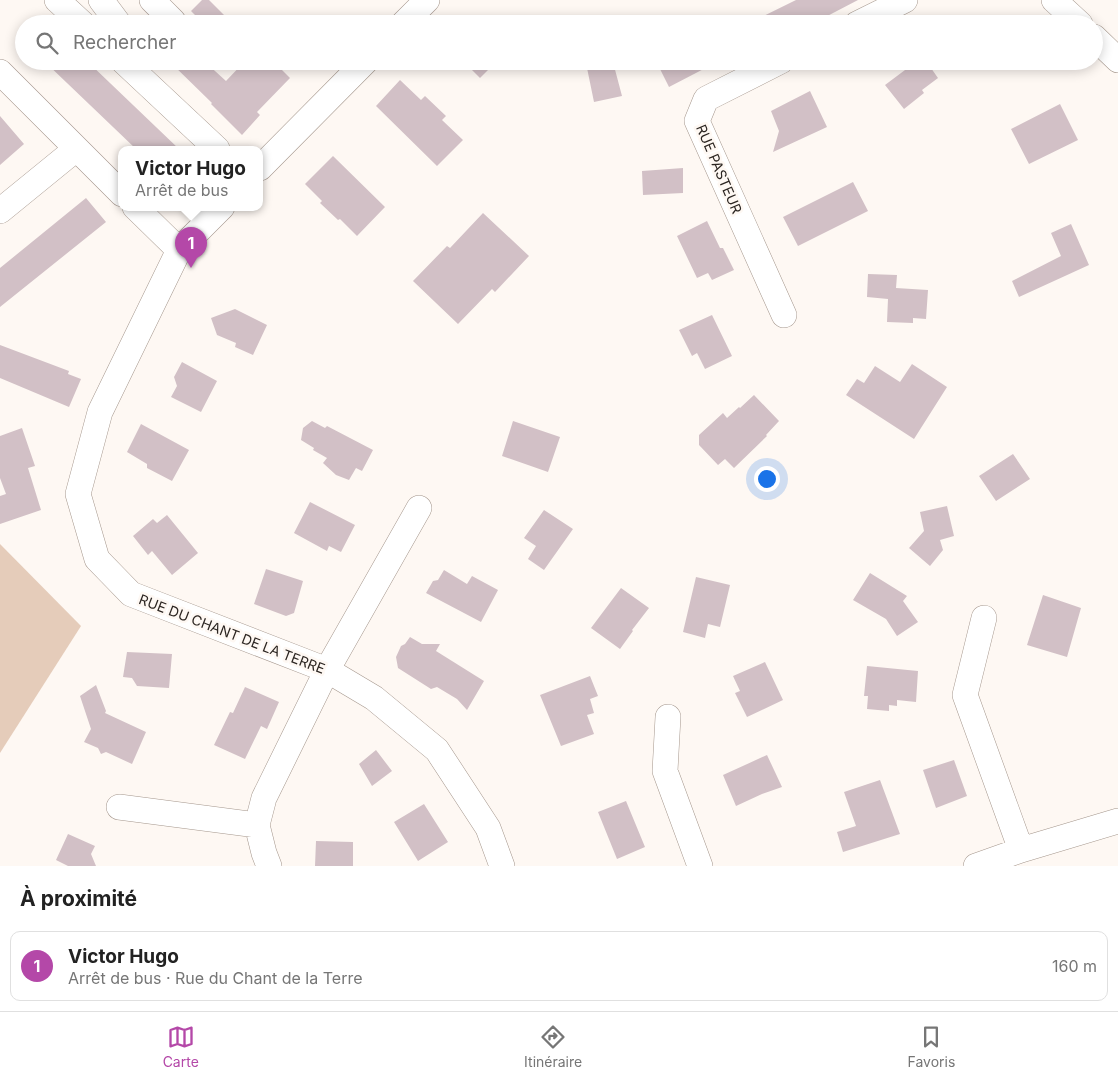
<!DOCTYPE html>
<html lang="fr">
<head>
<meta charset="utf-8">
<style>
  :root { --surface:#fff; --page:#f6f6f6; --text:#222; --muted:#767676; --line:#e0e0e0; --accent:#b448a8 }
  body { margin:0; font-family:Inter,sans-serif; background:var(--page); color:var(--text) }
  .you { position:absolute; left:766px; top:478px; width:18px; height:18px; margin:-12px; border:4px solid #fff; border-radius:50%; background:#1a73e8; box-shadow:0 0 0 8px #1a73e833 }
  .badge { display:grid; place-items:center; width:32px; height:32px; border-radius:50%; background:var(--accent); color:#fff; font-size:16px; font-weight:700 }
  .pin { position:absolute; translate:-50% -41px; filter:drop-shadow(0 1px 2px #0008) }
  .pin::after { content:''; position:absolute; top:26px; width:18px; height:15px; background:inherit; clip-path:polygon(0 0,100% 0,50% 100%) }
  .popup { position:absolute; left:118px; top:146px; width:145px; height:65px; box-sizing:border-box; display:grid; place-content:center; border-radius:10px; background:var(--surface); filter:drop-shadow(0 1px 4px #0005); font-size:16px; white-space:nowrap; color:var(--muted) }
  .popup b { font-size:19px; color:var(--text) }
  .popup::after { content:''; position:absolute; left:50%; top:100%; margin-left:-10px; border:10px solid transparent; border-top-color:var(--surface) }
  .list { margin:0; padding:0; list-style:none }
  h2 { display:flex; justify-content:space-between; align-items:center; height:65px; margin:0; padding:0 20px; font-size:21px }
  h2 small { font-size:16px; font-weight:400; color:var(--muted) }
  .list li { display:grid; grid-template-columns:32px 1fr auto; gap:15px; align-items:center; box-sizing:border-box; height:70px; margin:0 10px 10px; padding:0 10px; border:1px solid var(--line); border-radius:10px }
  .list b { display:block; font-size:19px; white-space:nowrap }
  .list p { margin:0; font-size:16px; white-space:nowrap; color:var(--muted) }
  .list em { font-size:16px; font-style:normal; color:var(--muted) }
  .icon { flex:none; width:28px; height:28px; fill:none; stroke:currentColor; stroke-width:2; stroke-linecap:round; stroke-linejoin:round }
  .map { position:relative; flex:none; width:1118px; height:866px; overflow:hidden }
  .search { position:absolute; background:var(--surface); box-shadow:0 2px 12px #0003; left:15px; right:15px; top:15px; height:55px; display:flex; align-items:center; gap:12px; box-sizing:border-box; padding:0 18px; border-radius:28px; color:var(--muted); font-size:19px }
  .sheet { height:145px; background:var(--surface) }
  nav { display:flex; justify-content:space-around; align-items:center; box-sizing:border-box; height:70px; border-top:1px solid var(--line); background:var(--surface); font-size:14px; color:var(--muted) }
  nav a { display:grid; justify-items:center; gap:2px }
  nav .on { color:var(--accent) }
  .map>svg:first-child { display:block }
</style>
</head>
<body>
<div class="map">
<svg width="1118" height="866" viewBox="0 0 1118 866">
  <rect width="100%" height="100%" fill="#fef8f3"/>
  <path fill="#e5ccba" d="M0 544 81 626 0 753Z"/>
  <path fill="#d2c0c6" d="M202 0H209L233 24H204L191 11Z
    M796 0H858L812 24H747Z
    M44 61H87L179 149H136Z
    M169 61H204L226 81 245 61H273L290 78 257 112 260 115 242 135 211 104 212 103Z
    M463 61H497L480 78Z
    M656 61H719L669 87Z
    M898 61H926L938 78 922 90 924 93 904 109 885 85 905 70Z
    M613 62 622 96 594 102 587 68Z
    M400 80 421 100 425 96 446 116 442 120 463 140 437 166 376 106Z
    M810 91 827 127 773 152 779 131 771 111Z
    M1060 104 1078 140 1029 164 1011 129Z
    M0 116 24 144 0 165Z
    M333 156 385 207 357 236 340 219 338 220 320 203 322 201 305 184Z
    M683 168V193L643 195 642 171Z
    M853 182 868 211 798 246 783 217Z
    M86 198 106 222 0 307V268Z
    M483 213 529 256 495 292 492 289 458 324 413 281 447 246 450 248Z
    M707 221 720 248H723L734 270 712 280 708 273 697 278 677 236Z
    M1071 224 1089 265 1019 297 1012 281 1061 256 1051 233Z
    M868 274 897 275 896 288 928 290 926 319 913 318V323L887 322 888 299 867 297Z
    M235 309 267 325 253 355 235 347 236 343 217 335 211 318Z
    M712 315 732 356 705 369 697 353 692 356 679 330Z
    M0 345 69 371 68 374 81 379 69 407 0 378Z
    M182 362 217 381 201 412 171 397 177 386 174 377Z
    M912 364 947 387 914 439 846 395 857 379 864 383 875 366 900 382Z
    M754 395 779 421 766 435 767 436 734 468 725 459 718 465 699 445V435L723 413 727 418 739 407 740 408Z
    M312 421 325 428 327 426 373 450 362 471 356 468 349 480 336 475 323 463 327 458 313 450 314 448 301 440 303 428Z
    M513 421 560 437 548 472 502 456Z
    M141 424 189 450 172 481 147 468V464L127 452Z
    M22 428 35 466 28 468 41 510 0 524V496L6 494 0 478V436Z
    M1013 454 1030 479 996 501 979 476Z
    M310 502 355 525 341 552 329 546 327 551 294 533Z
    M947 506 954 536 940 540 943 550 930 566 909 548 924 531 920 512Z
    M544 510 573 529 544 570 528 559 536 546 524 538Z
    M167 515 198 553 172 575 152 551 148 555 133 536 153 519 157 523Z
    M266 569 303 581 294 613 286 616 254 604Z
    M444 570 467 584 472 576 498 590 481 622 426 593 433 581 438 580Z
    M870 573 907 596 903 601 918 622 897 636 886 619 853 600Z
    M696 577 730 585 720 627 708 624 705 638 683 632Z
    M621 588 649 608 632 630 633 631 620 649 591 628Z
    M1043 595 1081 608 1067 657 1027 645Z
    M410 637 422 644H440L436 651 484 681 467 710 457 699 437 687 431 689 398 668 396 657 401 646 405 644Z
    M127 652 172 654 169 688 137 686 132 678 123 677Z
    M765 662 783 700 747 717 735 693 740 691 733 676Z
    M867 666 918 671 916 702 897 700V706L889 705V711L867 709 868 696H864Z
    M590 676 598 696 590 699 594 713 587 715 594 734 561 746 540 695Z
    M96 685 106 711 105 713 146 732 132 764 106 752 101 754 98 748 84 742 91 729 80 696Z
    M245 687 279 702 267 729 261 726 245 759 214 745 230 712 233 713Z
    M376 750 392 771 372 786 359 764Z
    M767 755 782 787 762 794 736 806 723 775Z
    M954 760 967 796 936 808 923 770Z
    M880 780 900 834 843 852 837 832 856 826 844 792Z
    M626 801 645 847 617 859 598 812Z
    M424 804 448 842 418 861 394 822Z
    M68 834 95 846 91 854 96 866H68L56 860Z
    M316 841 353 842V866H315Z"/>
  <g fill="none" stroke-linecap="round" stroke-linejoin="round">
    <defs>
      <path id="minor" d="M57 0 83 24
        M101 0 119 24
        M152 0 173 21
        M1054 0 1080 24
        M403 24 427 0
        M857 24 905 0
        M1094 37 1118 60
        M123 61 217 149
        M781 61 706 99 697 121 784 315
        M0 72 122 194
        M260 168 366 61
        M135 207 179 250
        M222 207 179 250 100 412 78 494 97 559 131 594 327 670 374 698 437 750 488 828 502 866
        M0 211 76 149
        M984 618 965 695 1021 850
        M668 717 665 771 700 866
        M119 807 257 825
        M269 866 264 853 257 825 264 798 327 670 419 508
        M976 866 1021 850 1118 821"/>
    </defs>
    <use href="#minor" stroke="#a5978d" stroke-width="26"/>
    <use href="#minor" stroke="#fff" stroke-width="25"/>
  </g>
  <g text-anchor="middle" stroke-width="5" stroke-linejoin="round" paint-order="stroke">
    <g font-size="14" fill="#2b2521" stroke="#fef8f3">
      <text transform="translate(719 169) rotate(67)" y="5">RUE PASTEUR</text>
      <text transform="translate(232 634) rotate(21)" y="5">RUE DU CHANT DE LA TERRE</text>
    </g>
  </g>
</svg>
<div class="you"></div>
<div class="pin badge" style="left:191px;top:268px">1</div>
<div class="popup"><b>Victor Hugo</b>Arrêt de bus</div>
<div class="search"><svg class="icon" aria-label="search" viewBox="0 0 24 24"><circle cx="10" cy="10" r="6"/><path d="M15 15l6 6"/></svg>Rechercher</div>
</div>
<section class="sheet">
<h2>À proximité<small></small></h2>
<ul class="list">
<li><span class="badge">1</span><div><b>Victor Hugo</b><p>Arrêt de bus · Rue du Chant de la Terre</p></div><em>160 m</em></li>
</ul>
</section>
<nav>
<a class="on"><svg class="icon" aria-label="map" viewBox="0 0 24 24"><path d="M3 6l6-2 6 2 6-2v14l-6 2-6-2-6 2zM9 4v14M15 6v14"/></svg>Carte</a>
<a><svg class="icon" aria-label="directions" viewBox="0 0 24 24"><path d="M12 3l9 9-9 9-9-9zM9 14v-3h6M13 9l2 2-2 2"/></svg>Itinéraire</a>
<a><svg class="icon" aria-label="saved" viewBox="0 0 24 24"><path d="M7 4h10v16l-5-4-5 4z"/></svg>Favoris</a>
</nav>
</body>
</html>
